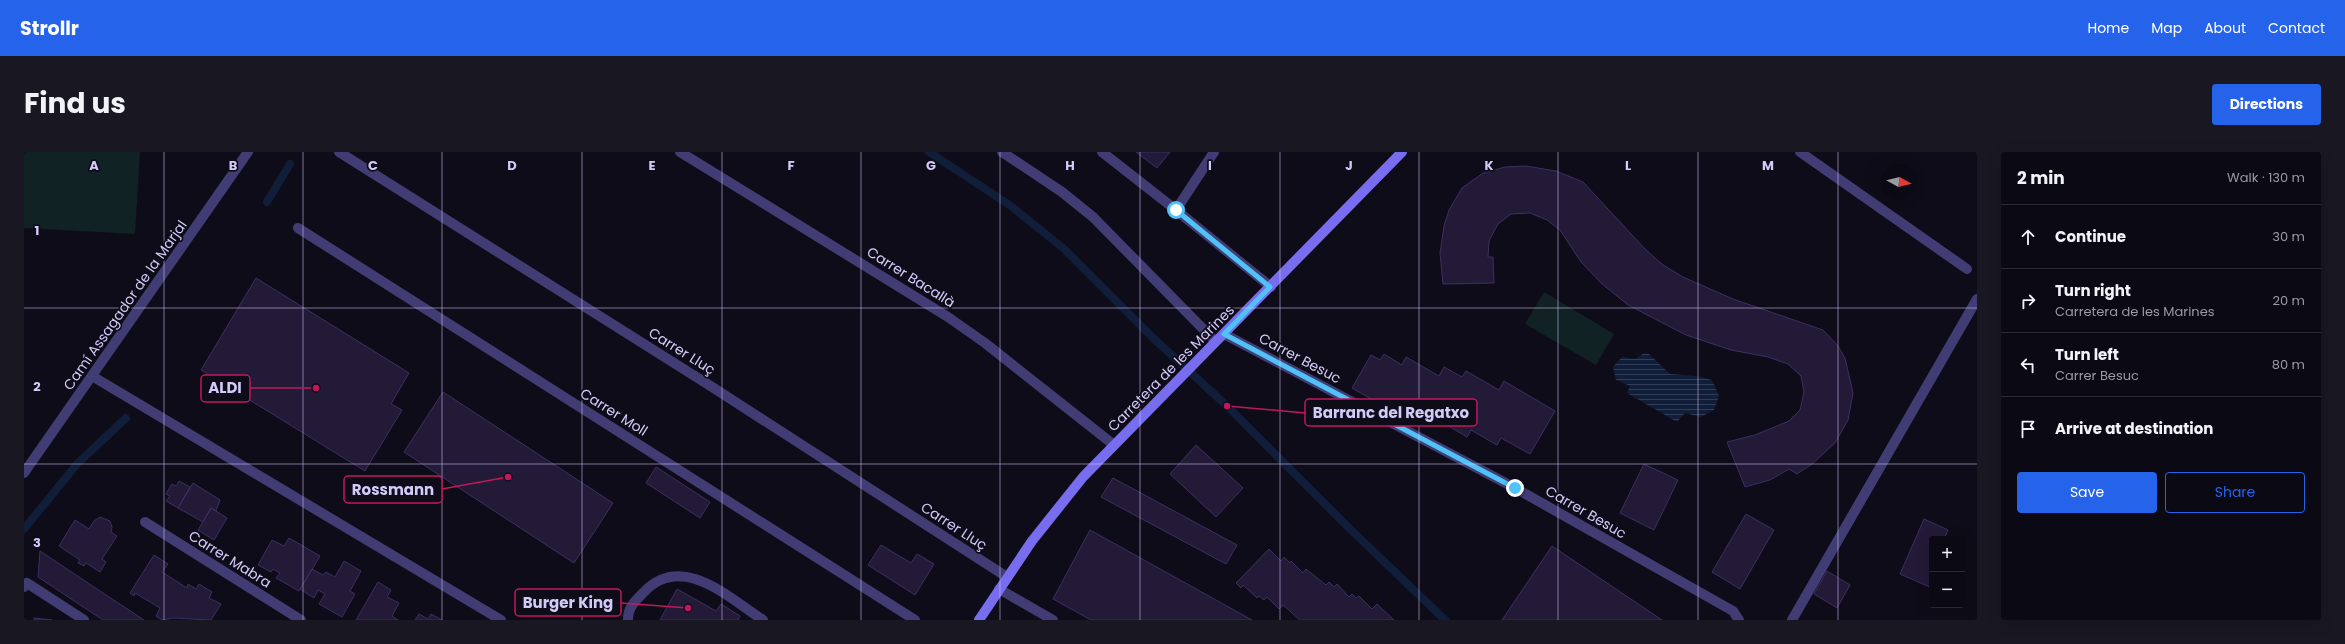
<!DOCTYPE html>
<html lang="en">
<head>
<meta charset="utf-8">
<style>
  :root { --surface:#0b0913; --page:#191721; --text:#f1f3f6; --muted:#9a9aa0; --line:#2b2a33; --accent:#2563eb }
  body { margin:0; font-family:Poppins,sans-serif; background:var(--page); color:var(--text) }
  .controls { position:absolute; right:12px; bottom:12px; display:grid; overflow:hidden; border-radius:4px; box-shadow:0 4px 16px #0002 }
  .controls button { width:36px; height:36px; display:grid; place-items:center; padding:0; border:0; border-bottom:1px solid var(--line); background:var(--surface); color:var(--text); font:20px sans-serif }
  .compass { position:absolute; left:1857px; top:12px; width:36px; height:36px; border-radius:50%; background:var(--surface); box-shadow:0 4px 16px #0002; rotate:98deg }
  .stop { position:absolute; width:12px; height:12px; margin:-9px; border:3px solid #4fc3f7; border-radius:50%; background:#fff }
  .stop.end { background:#4fc3f7; border-color:#fff; box-shadow:0 1px 4px #0008 }
  .list { margin:0; padding:0; list-style:none }
  h2 { display:flex; justify-content:space-between; align-items:center; height:52px; margin:0; padding:0 16px; font-size:17px }
  h2 small { font-size:13px; font-weight:400; color:var(--muted) }
  .list li { display:grid; grid-template-columns:26px 1fr auto; gap:12px; align-items:center; box-sizing:border-box; height:64px; padding:0 16px; border-top:1px solid var(--line) }
  .list b { display:block; font-size:15px; white-space:nowrap }
  .list p { margin:0; font-size:13px; white-space:nowrap; color:var(--muted) }
  .list em { font-size:13px; font-style:normal; color:var(--muted) }
  .actions { display:flex; gap:8px; padding:12px 16px }
  .actions a { flex:1; padding:9px 0; border:1px solid var(--accent); border-radius:4px; text-align:center; font-size:14px; color:var(--accent) }
  .actions .main { background:var(--accent); color:#fff }
  .icon { flex:none; width:22px; height:22px; fill:none; stroke:currentColor; stroke-width:2; stroke-linecap:round; stroke-linejoin:round }
  .map { position:relative; flex:none; width:1953px; height:468px; overflow:hidden; border-radius:4px }
  header { display:flex; align-items:center; gap:24px; box-sizing:border-box; height:56px; padding:0 20px; background:var(--accent); color:#fff }
  header strong { font-size:19px }
  nav { display:flex; gap:22px; margin-inline-start:auto; font-size:14px }
  .intro { display:flex; align-items:center; justify-content:space-between; box-sizing:border-box; height:96px; padding:0 24px }
  h1 { margin:0; font-size:28px }
  .button { padding:10px 18px; border-radius:4px; background:var(--accent); color:#fff; font-size:14px; font-weight:700 }
  main { display:flex; gap:24px; padding:0 24px }
  aside { flex:1; background:var(--surface); border-radius:4px; box-shadow:0 4px 16px #0002 }
  .map>svg:first-child { display:block }
</style>
</head>
<body>
<header>
<strong>Strollr</strong>
<nav><a>Home</a><a>Map</a><a>About</a><a>Contact</a></nav>
</header>
<div class="intro"><h1>Find us</h1><a class="button">Directions</a></div>
<main>
<div class="map">
<svg width="1953" height="468" viewBox="0 0 1953 468">
  <defs>
    <pattern id="water-rules" width="6" height="5" patternUnits="userSpaceOnUse"><rect width="6" height="5" fill="#101e3a"/><path d="M0 2.5h6" fill="none" stroke="#323d57"/></pattern>
  </defs>
  <rect width="100%" height="100%" fill="#0f0c19"/>
  <path fill="#102223" d="M0 0H116L111 82 0 76Z
    M1520 140 1590 182 1572 213 1501 172Z"/>
  <path fill="url(#water-rules)" d="M1620 201 1625 202 1646 222 1672 224 1688 228 1695 244 1690 258 1677 265 1661 261 1653 270 1603 241 1606 234 1592 228 1589 215 1598 205 1611 207Z"/>
  <g fill="none" stroke-linecap="round" stroke-linejoin="round">
    <path stroke="#101e3a" stroke-width="8" d="M905 0 987 54 1039 96 1128 185 1203 254 1324 375 1421 468
      M243 50 266 12
      M0 377 53 312 102 266"/>
  </g>
  <path fill="#231a38" stroke="#3d2f62" d="M1112 0H1146L1133 16Z
    M1502 14 1532 19 1559 30 1621 97 1639 113 1659 125 1709 147 1799 178 1814 194 1821 206 1829 241 1824 268 1811 291 1788 312 1773 322 1765 317 1746 328 1721 335 1703 290 1731 283 1765 269 1776 258 1780 240 1777 224 1764 212 1744 205 1707 198 1662 183 1604 153 1577 131 1557 110 1536 78 1523 68 1506 61 1487 62 1474 72 1465 89 1464 105H1469L1470 131 1419 132 1416 101 1420 74 1425 58 1438 36 1459 21 1481 15Z
    M232 126 385 221 367 252 378 258 341 319 177 218Z
    M1360 202 1378 213 1382 205 1415 224 1420 215 1438 225 1442 219 1475 238 1480 229 1531 259 1506 302 1477 286 1473 293 1447 278 1443 285 1418 270 1416 274 1388 258 1384 262 1357 246 1354 251 1328 236 1347 203 1356 208Z
    M419 240 589 351 550 411 380 300Z
    M1172 293 1219 336 1192 365 1146 322Z
    M1620 312 1654 328 1630 378 1596 361Z
    M632 315 686 350 676 366 622 331Z
    M1089 326 1213 393 1202 412 1077 345Z
    M155 329 166 335 154 356 142 349 146 344 142 342 148 332 152 334Z
    M169 331 196 348 192 359 187 356 179 370 154 356Z
    M187 356 203 366 190 388 174 378Z
    M1722 362 1750 378 1716 437 1688 420Z
    M76 365 86 369 88 375 87 380 93 384 78 407 82 410 76 420 62 411 60 414 54 411 56 408 35 394 51 368 65 377 70 369Z
    M1900 367 1924 378 1920 387H1908V436L1876 422Z
    M1066 378 1228 468H1067L1029 447Z
    M265 386 296 404 275 439 252 426 256 421 249 417 247 420 234 413 248 388 260 394Z
    M857 393 887 411 893 402 910 412 891 443 844 413Z
    M1528 394 1638 468H1478Z
    M1245 397 1257 409 1260 405 1266 411 1267 409 1279 421 1282 417 1302 433 1305 430 1310 435 1313 432 1325 445 1328 442 1332 446 1335 444 1348 457 1353 452 1370 468H1276L1259 453 1255 457 1243 445 1240 448 1235 444 1233 446 1219 433 1217 436 1212 431Z
    M16 399 85 445 120 468H79L14 425Z
    M130 403 144 412 138 420 163 436 164 432 172 437 175 432 188 440 185 446 197 452 187 468 149 466 138 468 132 464 136 456 111 441 110 444 106 441Z
    M320 409 337 419 326 439 331 442 318 465 295 452 301 442 294 438 290 446 276 437 288 417 299 423 302 420 311 425Z
    M1803 419 1826 433 1813 456 1790 442Z
    M354 430 367 438 363 445 375 451 368 464 374 468H332Z
    M653 437 692 459 697 452 716 464 714 468H636Z
    M395 462 404 467 407 462 418 468H391Z
    M10 466 28 468H10Z"/>
  <g fill="none" stroke-linecap="round" stroke-linejoin="round">
    <path stroke="#423c74" stroke-width="10" d="M1078 0 1152 58
      M1190 0 1152 58 1247 135
      M0 435 3 431 60 468
      M604 468C603 456 612 448 620 440 658 400 705 446 739 468"/>
    <path stroke="#423c74" stroke-width="10" d="M315 0 685 233 983 425
      M656 0 924 165 961 191 1090 293
      M978 0 1038 40 1069 65 1191 189
      M1776 0 1943 117
      M274 76 891 468
      M1200 182 1491 336 1709 459 1715 468
      M68 224 477 468
      M0 321 224 0
      M121 370 277 468
      M975 437 1029 468
      M1768 468 1953 147"/>
    <path stroke="#786cef" stroke-width="10" d="M955 468 1008 389 1059 325 1378 0"/>
  </g>
  <g fill="none" stroke-linecap="round" stroke-linejoin="round">
    <path stroke="#4fc3f7" stroke-width="5" d="M1152 58 1246 135 1200 182 1491 336"/>
  </g>
  <path fill="none" stroke="#d3caf9" stroke-width="1" stroke-opacity="0.55" d="M140 0V468M279 0V468M418 0V468M558 0V468M698 0V468M837 0V468M976 0V468M1116 0V468M1256 0V468M1395 0V468M1534 0V468M1674 0V468M1814 0V468M0 156H1953M0 312H1953"/>
  <g text-anchor="middle" stroke-width="3.5" stroke-linejoin="round" paint-order="stroke">
    <g font-size="14" fill="#d3caf9" stroke="#0f0c19">
      <text transform="translate(887 125) rotate(32)" y="5">Carrer Bacallà</text>
      <text transform="translate(101 153) rotate(-55)" y="5">Camí Assagador de la Marjal</text>
      <text transform="translate(658 199) rotate(32)" y="5">Carrer Lluç</text>
      <text transform="translate(1276 206) rotate(28)" y="5">Carrer Besuc</text>
      <text transform="translate(1147 216) rotate(-45)" y="5">Carretera de les Marines</text>
      <text transform="translate(590 260) rotate(32)" y="5">Carrer Moll</text>
      <text transform="translate(1562 360) rotate(30)" y="5">Carrer Besuc</text>
      <text transform="translate(930 374) rotate(33)" y="5">Carrer Lluç</text>
      <text transform="translate(206 407) rotate(32)" y="5">Carrer Mabra</text>
    </g>
  </g>
  <g font-size="13" text-anchor="middle" font-weight="bold" fill="#d3caf9" stroke="#0f0c19" stroke-width="3.5" stroke-linejoin="round" paint-order="stroke">
    <text x="70" y="18">A</text>
    <text x="209" y="18">B</text>
    <text x="349" y="18">C</text>
    <text x="488" y="18">D</text>
    <text x="628" y="18">E</text>
    <text x="767" y="18">F</text>
    <text x="907" y="18">G</text>
    <text x="1046" y="18">H</text>
    <text x="1186" y="18">I</text>
    <text x="1325" y="18">J</text>
    <text x="1465" y="18">K</text>
    <text x="1604" y="18">L</text>
    <text x="1744" y="18">M</text>
    <text x="13" y="83">1</text>
    <text x="13" y="239">2</text>
    <text x="13" y="395">3</text>
  </g>
  <path fill="none" stroke="#c2185b" stroke-width="1.5" d="M292 236L226 236M1203 254L1281 261M484 325L418 337M664 456L597 451"/>
  <g fill="#c2185b" stroke="#0f0c19" stroke-width="1.5">
    <circle cx="292" cy="236" r="4"/>
    <circle cx="1203" cy="254" r="4"/>
    <circle cx="484" cy="325" r="4"/>
    <circle cx="664" cy="456" r="4"/>
  </g>
  <g fill="#0f0c19" stroke="#c2185b" stroke-width="1.5">
    <rect x="177" y="223" width="49" height="27" rx="4"/>
    <rect x="1281" y="247" width="172" height="27" rx="4"/>
    <rect x="320" y="324" width="98" height="27" rx="4"/>
    <rect x="491" y="437" width="106" height="27" rx="4"/>
  </g>
  <g font-size="15" text-anchor="middle" font-weight="bold" fill="#d3caf9">
    <text x="201" y="241">ALDI</text>
    <text x="1367" y="266">Barranc del Regatxo</text>
    <text x="369" y="343">Rossmann</text>
    <text x="544" y="456">Burger King</text>
  </g>
</svg>
<div class="controls">
<button>+</button>
<button>−</button>
</div>
<svg class="compass" viewBox="-18 -18 36 36"><path d="M0-13l5 13h-10z" fill="#e53935"/><path d="M0 13l5-13h-10z" fill="#9a9aa0"/></svg>
<div class="stop" style="left:1152px;top:58px"></div>
<div class="stop end" style="left:1491px;top:336px"></div>
</div>
<aside>
<h2>2 min<small>Walk · 130 m</small></h2>
<ul class="list">
<li><svg class="icon" aria-label="ahead" viewBox="0 0 24 24"><path d="M12 20V5M6 11l6-6 6 6"/></svg><div><b>Continue</b></div><em>30 m</em></li>
<li><svg class="icon" aria-label="right" viewBox="0 0 24 24"><path d="M7 20v-9h11M14 6l5 5-5 5"/></svg><div><b>Turn right</b><p>Carretera de les Marines</p></div><em>20 m</em></li>
<li><svg class="icon" aria-label="left" viewBox="0 0 24 24"><path d="M17 20v-9H6M10 6l-5 5 5 5"/></svg><div><b>Turn left</b><p>Carrer Besuc</p></div><em>80 m</em></li>
<li><svg class="icon" aria-label="arrive" viewBox="0 0 24 24"><path d="M6 21V4h12l-3 4 3 4H6"/></svg><div><b>Arrive at destination</b></div></li>
</ul>
<div class="actions"><a class="main">Save</a><a>Share</a></div>
</aside>
</main>
</body>
</html>
